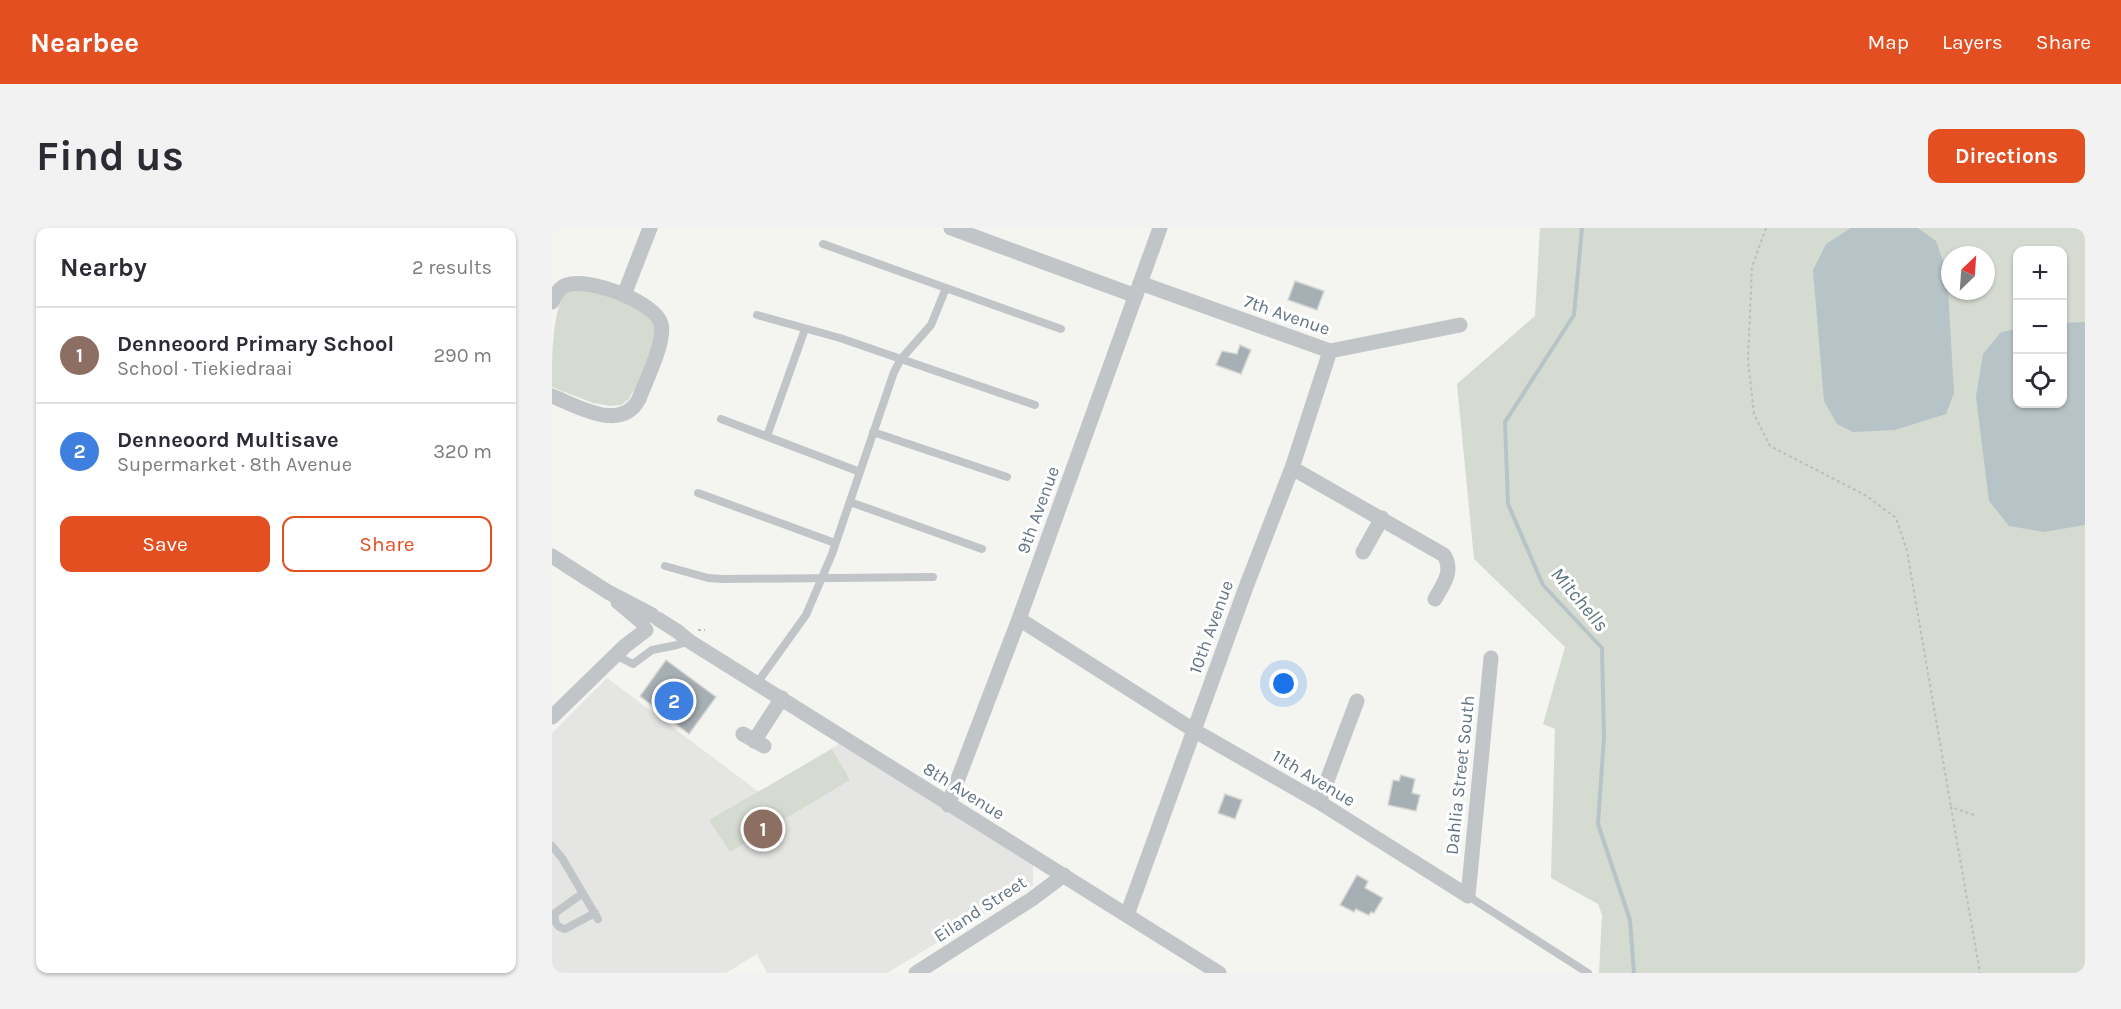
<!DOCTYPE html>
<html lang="en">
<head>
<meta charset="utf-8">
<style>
  :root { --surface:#fff; --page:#f2f2f3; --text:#2b2b33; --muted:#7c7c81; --line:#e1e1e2; --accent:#e34f21 }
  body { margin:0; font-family:Karla,sans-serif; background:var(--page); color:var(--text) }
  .controls { position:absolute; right:18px; top:18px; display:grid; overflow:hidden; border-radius:12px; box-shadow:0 2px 4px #0004 }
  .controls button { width:54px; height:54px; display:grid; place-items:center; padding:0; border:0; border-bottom:2px solid var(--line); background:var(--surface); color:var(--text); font:30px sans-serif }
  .compass { position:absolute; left:1389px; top:18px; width:54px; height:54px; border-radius:50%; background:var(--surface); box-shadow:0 2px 4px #0004; rotate:25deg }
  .you { position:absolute; left:732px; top:456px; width:21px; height:21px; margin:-15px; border:4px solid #fff; border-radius:50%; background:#1a73e8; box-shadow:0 0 0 9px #1a73e833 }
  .badge { display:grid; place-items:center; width:39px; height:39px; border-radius:50%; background:var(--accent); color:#fff; font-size:20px; font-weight:700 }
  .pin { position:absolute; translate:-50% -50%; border:3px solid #fff; box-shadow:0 2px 6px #0006 }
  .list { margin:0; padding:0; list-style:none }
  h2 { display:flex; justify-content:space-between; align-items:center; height:78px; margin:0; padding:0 24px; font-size:26px }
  h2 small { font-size:20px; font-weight:400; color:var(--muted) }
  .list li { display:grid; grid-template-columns:39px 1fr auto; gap:18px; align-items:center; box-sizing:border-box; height:96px; padding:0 24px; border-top:2px solid var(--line) }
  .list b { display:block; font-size:22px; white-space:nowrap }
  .list p { margin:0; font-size:20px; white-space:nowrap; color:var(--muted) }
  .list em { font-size:20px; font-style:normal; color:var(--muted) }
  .actions { display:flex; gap:12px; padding:18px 24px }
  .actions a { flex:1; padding:14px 0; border:2px solid var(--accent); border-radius:12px; text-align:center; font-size:21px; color:var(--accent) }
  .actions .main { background:var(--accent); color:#fff }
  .icon { flex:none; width:33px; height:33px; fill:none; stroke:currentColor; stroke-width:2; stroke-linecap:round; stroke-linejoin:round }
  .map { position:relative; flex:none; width:1533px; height:745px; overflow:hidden; border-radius:12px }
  header { display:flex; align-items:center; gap:36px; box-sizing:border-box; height:84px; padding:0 30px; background:var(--accent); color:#fff }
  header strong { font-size:28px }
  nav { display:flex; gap:33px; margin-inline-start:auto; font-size:21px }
  .intro { display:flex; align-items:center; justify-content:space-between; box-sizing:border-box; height:144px; padding:0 36px }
  h1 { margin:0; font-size:42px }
  .button { padding:15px 27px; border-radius:12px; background:var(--accent); color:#fff; font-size:21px; font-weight:700 }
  main { display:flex; gap:36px; padding:0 36px }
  aside { flex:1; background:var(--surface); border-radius:12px; box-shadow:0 2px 4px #0004 }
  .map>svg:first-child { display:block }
</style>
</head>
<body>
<header>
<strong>Nearbee</strong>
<nav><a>Map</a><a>Layers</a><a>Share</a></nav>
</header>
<div class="intro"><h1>Find us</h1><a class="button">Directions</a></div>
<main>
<aside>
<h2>Nearby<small>2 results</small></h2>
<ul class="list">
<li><span class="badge" style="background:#8d6e63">1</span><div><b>Denneoord Primary School</b><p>School · Tiekiedraai</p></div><em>290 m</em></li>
<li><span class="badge" style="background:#3f7fe0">2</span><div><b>Denneoord Multisave</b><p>Supermarket · 8th Avenue</p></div><em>320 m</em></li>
</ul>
<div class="actions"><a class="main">Save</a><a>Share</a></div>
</aside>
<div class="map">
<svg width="1533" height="745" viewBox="0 0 1533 745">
  <rect width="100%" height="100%" fill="#f4f4f0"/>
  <path fill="#e5e6e4" d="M55 450 207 564 287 516 481 637V657L335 745H215L205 726 174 745H3L0 740V505Z"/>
  <path fill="#d5dbd1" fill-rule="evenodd" d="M988 0H1533V745H1047L1050 687 1046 676 999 650 1003 501 991 496 1013 419 922 331 905 156 983 88ZM1466 22H1510V176H1466ZM1398 27H1434V63H1398Z
    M31 60 92 82 101 88 104 108 84 159 76 172 69 177 58 178 41 175 0 159C0 127 0 89 13 62Z
    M280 521 298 552 178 624 157 592Z"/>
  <path fill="#b7c4c7" d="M1299 0H1366L1384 13 1395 44 1402 165 1394 186 1343 202 1301 204 1285 196 1272 173 1261 42 1274 16Z
    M1533 94V297L1492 304 1457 298 1437 273 1424 169 1431 126 1449 104 1465 101 1466 176H1510L1511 95Z"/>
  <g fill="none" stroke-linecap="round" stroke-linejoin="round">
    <path stroke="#b7c4c7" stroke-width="4" d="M1030 0 1022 87 953 194 956 276 991 357 1050 420 1052 509 1046 596 1078 692 1082 745"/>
  </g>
  <path fill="#a6afb4" stroke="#d5d6d3" stroke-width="1.5" d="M743 53 772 63 765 82 736 72Z
    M688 117 699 122 689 146 664 137 670 123 685 126Z
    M114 432 164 469 137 506 88 468Z
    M849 547 863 551 860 565 868 567 864 583 836 577 841 552 847 553Z
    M673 566 690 572 683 591 666 585Z
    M805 647 816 653 813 660 831 670 822 685 819 684 817 687 814 686 804 681 802 684 788 677Z"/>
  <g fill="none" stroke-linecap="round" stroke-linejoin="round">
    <path stroke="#bbbdbf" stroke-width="2" stroke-dasharray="3 3" stroke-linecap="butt" d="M1214 0 1200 39 1196 132 1202 186 1218 218 1313 267 1344 290 1355 323 1399 579
      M146 402H153
      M1422 587 1399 579 1428 745"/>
    <path stroke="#c1c5c8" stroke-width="8" d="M271 16 509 101
      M205 87 288 110 483 177
      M169 191 308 244
      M321 204 455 249
      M215 208 253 101
      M146 265 283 315
      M298 274 430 321
      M113 338 156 350 171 351 381 349
      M63 427 81 436 100 422 125 417 137 413
      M205 455 254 387 280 326 342 144 349 131 379 97 394 60
      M0 618 10 630 46 691
      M31 665 3 685C2 694 4 699 13 701L43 685
      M916 668 1036 745"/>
    <path stroke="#c1c5c8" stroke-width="15" d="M399 0 584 68
      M588 55 778 123 908 97
      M72 67 98 0
      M0 74C3 67 8 59 15 57 35 49 104 74 109 96 114 113 93 154 87 171 69 205 25 178 0 168
      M740 240 892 327C902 344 891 356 883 371
      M811 324 830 290
      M0 328 56 364 100 387
      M66 374 91 395
      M106 391 125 403 137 413 667 745
      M467 391 643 503 767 574 916 668 939 430
      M0 489 73 418 94 402
      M191 506 212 518
      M202 513 230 470
      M767 574 805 473
      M396 577 467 391 608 0
      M575 687 694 359 740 240 778 123
      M364 745 480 671 512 647"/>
  </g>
  <g text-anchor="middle" stroke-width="6" stroke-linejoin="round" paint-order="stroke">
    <g font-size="18" fill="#637482" stroke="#fff">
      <text transform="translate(735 87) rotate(19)" y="6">7th Avenue</text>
      <text transform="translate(486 282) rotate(-70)" y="6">9th Avenue</text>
      <text transform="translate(659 399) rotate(-70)" y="6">10th Avenue</text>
      <text transform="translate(908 547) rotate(-84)" y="6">Dahlia Street South</text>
      <text transform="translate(762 550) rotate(31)" y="6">11th Avenue</text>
      <text transform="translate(412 563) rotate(32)" y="6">8th Avenue</text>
      <text transform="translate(428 681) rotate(-33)" y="6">Eiland Street</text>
    </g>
    <g font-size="20" font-style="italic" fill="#5f777f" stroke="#fff">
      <text transform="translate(1028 371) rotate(50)" y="7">Mitchells</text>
    </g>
  </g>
</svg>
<div class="controls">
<button>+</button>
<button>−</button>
<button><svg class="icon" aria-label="locate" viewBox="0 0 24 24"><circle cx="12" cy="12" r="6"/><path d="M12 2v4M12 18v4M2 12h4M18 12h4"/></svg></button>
</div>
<svg class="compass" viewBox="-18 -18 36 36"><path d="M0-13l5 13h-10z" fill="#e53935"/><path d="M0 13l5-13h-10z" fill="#7c7c81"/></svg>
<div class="you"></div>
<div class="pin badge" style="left:211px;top:601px;background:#8d6e63">1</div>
<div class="pin badge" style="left:122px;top:473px;background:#3f7fe0">2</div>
</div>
</main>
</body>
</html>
